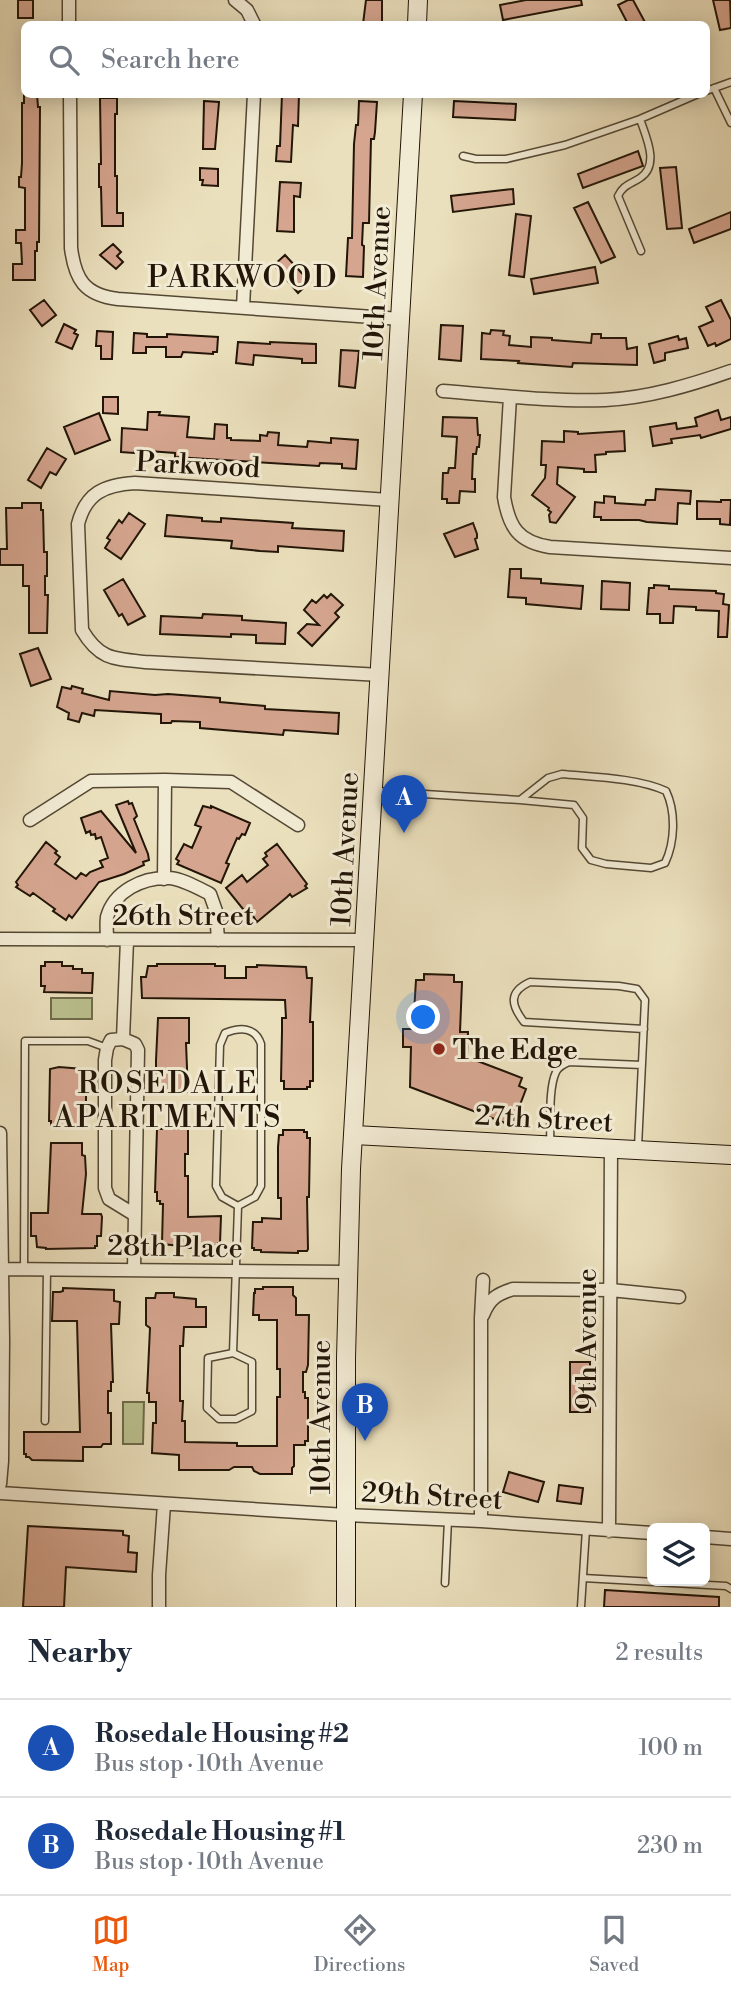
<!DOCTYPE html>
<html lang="en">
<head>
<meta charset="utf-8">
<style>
  :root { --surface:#fff; --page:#f6f6f7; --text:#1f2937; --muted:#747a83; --line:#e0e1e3; --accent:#ea580c }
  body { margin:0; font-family:"Libre Bodoni",serif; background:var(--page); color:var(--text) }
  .controls { position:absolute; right:21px; bottom:21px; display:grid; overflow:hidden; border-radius:10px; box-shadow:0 4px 18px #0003 }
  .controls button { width:63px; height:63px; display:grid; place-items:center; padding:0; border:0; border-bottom:2px solid var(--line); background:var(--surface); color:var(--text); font:35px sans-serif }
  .you { position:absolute; left:424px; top:1018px; width:24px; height:24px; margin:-18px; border:5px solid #fff; border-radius:50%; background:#1a73e8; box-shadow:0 0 0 10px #1a73e833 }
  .badge { display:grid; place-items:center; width:46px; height:46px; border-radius:50%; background:var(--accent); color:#fff; font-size:23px; font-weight:700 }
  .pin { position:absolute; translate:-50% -58px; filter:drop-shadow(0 2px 4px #0008) }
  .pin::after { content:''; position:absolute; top:37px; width:24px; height:21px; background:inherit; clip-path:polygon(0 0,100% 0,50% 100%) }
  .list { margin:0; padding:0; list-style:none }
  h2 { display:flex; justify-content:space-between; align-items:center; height:91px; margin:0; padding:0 28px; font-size:30px }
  h2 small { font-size:23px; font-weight:400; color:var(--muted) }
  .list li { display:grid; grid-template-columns:46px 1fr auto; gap:21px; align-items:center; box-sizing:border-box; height:98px; padding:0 28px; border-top:2px solid var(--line) }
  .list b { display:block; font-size:26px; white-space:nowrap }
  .list p { margin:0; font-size:23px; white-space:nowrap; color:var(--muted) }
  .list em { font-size:23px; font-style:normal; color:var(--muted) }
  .icon { flex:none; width:38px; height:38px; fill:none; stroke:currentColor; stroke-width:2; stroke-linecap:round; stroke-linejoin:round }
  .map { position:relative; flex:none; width:731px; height:1607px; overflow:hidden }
  .search { position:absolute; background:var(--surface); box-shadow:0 4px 18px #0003; left:21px; right:21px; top:21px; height:77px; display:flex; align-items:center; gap:18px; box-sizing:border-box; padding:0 24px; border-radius:10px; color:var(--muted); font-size:26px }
  .sheet { height:287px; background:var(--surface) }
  nav { display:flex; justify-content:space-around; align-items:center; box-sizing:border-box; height:98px; border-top:2px solid var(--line); background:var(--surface); font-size:19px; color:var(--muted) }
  nav a { display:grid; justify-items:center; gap:4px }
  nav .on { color:var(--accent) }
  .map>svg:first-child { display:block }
</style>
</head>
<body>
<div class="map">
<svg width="731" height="1607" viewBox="0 0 731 1607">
  <rect width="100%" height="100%" fill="#ebe0bd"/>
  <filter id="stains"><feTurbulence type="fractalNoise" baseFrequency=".00286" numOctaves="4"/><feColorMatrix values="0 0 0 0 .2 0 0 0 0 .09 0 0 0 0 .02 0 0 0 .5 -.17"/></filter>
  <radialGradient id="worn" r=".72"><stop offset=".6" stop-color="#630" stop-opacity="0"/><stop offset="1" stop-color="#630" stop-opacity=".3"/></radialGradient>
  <path fill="#bbc18f" stroke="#6e6b4b" stroke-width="2" d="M51 998H92V1019H51Z
    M123 1402H144L143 1444H123Z"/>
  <path fill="#d5a58f" stroke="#221507" stroke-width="2" d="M18 0H33V18H18Z
    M366 0H382V24H363Z
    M526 0H581L582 5 503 20 500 5Z
    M628 0H633L646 24H628L618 5Z
    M713 0H730L731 28 720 30Z
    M24 94H37L38 107H40L39 242H37V251H35V280H13V264H22L21 243H16V230H25V188L19 187V177H21L22 163V103H24Z
    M282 94H299L298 126 293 125 291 162 276 161 277 146H280Z
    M100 98H117V114H115V176H117V213H123V226H102L101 187H99V164H101Z
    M204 101 219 102 215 149H203Z
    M359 101 377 102 375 132 374 139H371L369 223H363L362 245 364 246 363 277 346 276 348 238H352L354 144 356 125H358Z
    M454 101 516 104 515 120 453 117Z
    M638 151 643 166 583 188 578 174Z
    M676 167 682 228 667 229 660 168Z
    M200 168 218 169V186L202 185 203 180H200Z
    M280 182 301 183 300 197 294 196V232L277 231Z
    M513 189 514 204 453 212 451 196Z
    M588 202 615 257 601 263 574 208Z
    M731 212V229L694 243 689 229Z
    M516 214 531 216 524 277 509 275Z
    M113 244 121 252 117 256 123 262 116 269 100 255Z
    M285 255 310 282 298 293 274 265Z
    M595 267 598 283 534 294 531 279Z
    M44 300 56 315 42 326 30 310Z
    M721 300 731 320V339L716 346 715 343 708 346 699 327 713 321 706 307Z
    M64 324 76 330 74 333 78 335 72 349 56 342Z
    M441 325 463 326 461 361 439 359Z
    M491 330 504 331 503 335 510 336 509 345 531 347V337L552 338V340L591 343 592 334H601V338H626L627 349 637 347V365L573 363 572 367 518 363 519 361 481 359 482 333 490 334Z
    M97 331 113 332 112 359H101V346H96Z
    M134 333 147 334V337H167V334L218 337 217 352H213V354L183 352 181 357H166V347H146V353H133Z
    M678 336 679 340 686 338 688 348 665 353V360L654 363 649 344Z
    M238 342 270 344V342L316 344V363H302V359L254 355 253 365 236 363Z
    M341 350 359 351 355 388 339 386Z
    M103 397H118V414L103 413Z
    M718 410 721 420 731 417V429L701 438 700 435 671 439 672 443 653 446 650 427 676 423 677 429 697 426 695 418Z
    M148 412H160L159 415 189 417 187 437 214 439 215 424 227 425V438H231V440L260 441V435L267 436 268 432 279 433 278 445 307 447 308 441 331 443V438L358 440 356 469 342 468V464L320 463 319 466 175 457V453L135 450 134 453 121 452 122 428 147 430Z
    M99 413 110 440 75 454 64 427Z
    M443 417 477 418 478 435H480L479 447H477L476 454H473L472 479H475V492L460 491 459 503H447V499H442L443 473H448L449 468H455L457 437 442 436Z
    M564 431 578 432V434L624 431 625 451 606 452V454L595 455 596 472H584V469L558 467 557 484 575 497 556 523 550 522 549 515 551 512 548 510 549 508 532 495 545 478 546 465H541L542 441 564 442Z
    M47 448 66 459 56 475 50 472 41 488 28 480Z
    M656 489 691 491 690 504 678 503 677 524 647 522 639 520H601V517H594L595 502 604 503V496L615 497V503L645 505 646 500H655Z
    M721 500H731L730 525 720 524V519H697V501L721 502Z
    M22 503H41V510H43L44 552H47V576H45V595H48L47 633H29V586H23V565H0V549H7L6 508H22Z
    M129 513 145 524 121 559 105 548 110 540 107 538 119 520 122 523Z
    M167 515 202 518V521L221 522V518L293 523 292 528 344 531 343 551 278 546V552L260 551 231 548 232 541 165 536Z
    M473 523 477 534V538L475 539 478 549 455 557 444 534Z
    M510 569H521V578L541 579V583L583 586 581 609 526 604V598L508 597Z
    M123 579 145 616 128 625 122 614 119 616 104 590Z
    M602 581 630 583 629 610 601 609Z
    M654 585 669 586V589L716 591V593L724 594 723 604 729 605 727 637H718L719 611 696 610V607L674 606 673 623H660V614H647L649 588H654Z
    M331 594 343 605 335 613 339 617 312 646 298 633 307 624 319 625 304 610 312 600 316 603 324 595 327 598Z
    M203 614 242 616V620L286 623 285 644 256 643V635L231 634V637L160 634 161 616 202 618Z
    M38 648 51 679 31 686 20 654Z
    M72 686 83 689 82 693 109 700 110 691 155 695 168 694 220 698V702L265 706V709L339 713 338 734 284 730 283 735 200 728V722L172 721 171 723H161V714L95 710 94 716 82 713 79 722 68 719 69 713 57 707 62 687 71 689Z
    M128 801 129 804 132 803 137 816 134 819 148 854 149 860 143 862 144 865 124 874 99 882 72 918 69 915 66 920 53 911 55 909 33 893 30 896 16 887 18 885 16 882 46 842 57 851 55 853 60 857 55 864 76 879 81 873 86 876 90 872 103 867 100 861 108 858 101 837 96 839 95 834 91 835 90 831 86 833 81 818 101 811 136 853 116 805Z
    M203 806 211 808V806L250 823 245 835 242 834 239 839 237 838 226 863 229 864 221 883 177 864 179 861 176 859 184 844 192 848 201 827 195 825Z
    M277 844 307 884 305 886 307 888 292 897 290 894 287 897 257 922 253 916 251 919 226 888 242 875 247 882 268 865 263 859 267 856 265 853Z
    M45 962H62V966H73V969H82V973H93L92 993 44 992 45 986H41V966H45Z
    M157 964H215V966H225V978H246V967H257V965L306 967 307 978H312L310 1022H313V1081H310V1087H307V1089H284V1081H281L282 1031V1018H286L285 1000 142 998 141 977H146L148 966H157Z
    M424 974 454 975V982H462L460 1032H468L467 1057 522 1078 519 1086 526 1089 513 1123 506 1121 505 1123 410 1087 411 1047H403V1029H413L416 980H424Z
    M158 1018H189V1043H186L188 1092 161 1093V1089H158V1081H156V1060Z
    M59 1067 83 1069V1080L86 1081V1113L82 1126 51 1125V1121H49L50 1069Z
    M157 1129H188V1154H185V1176H188V1217L221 1216 220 1243H218V1245L194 1247V1248H181V1246L162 1244 163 1204H160V1201H157V1192H155Z
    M283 1130H304V1132H307V1138H310L309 1197H307L308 1249 307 1251H298V1253L261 1252V1250H254V1248H252L253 1222H262V1218L281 1219V1198H278V1147L279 1135H283Z
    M51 1143H82V1155L85 1156 86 1174 82 1214H101L102 1217 101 1236H97V1246H95V1248L46 1249V1248L37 1247 36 1236H31V1213H48Z
    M263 1287H293V1295L296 1298V1315H309L308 1365 306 1372H303V1392H305V1398H308V1441H305V1445H294V1466L292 1468V1474H260L254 1471 252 1467H234L229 1470H179V1455L152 1453 153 1423H156V1402H149V1393H147L150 1328 146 1325V1298H155L156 1293H174V1297L196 1299V1307H206V1327H184L183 1346H180V1401H183L182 1421H185V1442L237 1443V1446H277V1397H280V1369H277V1320H259V1315H253L254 1293H255V1289H263Z
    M63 1288 114 1290V1301L120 1302 119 1324H111L113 1382H111V1391H108V1413H111V1444H103L101 1447H83V1461L32 1460 29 1457H26V1454H24V1432H80L77 1321H52L53 1292H60L63 1291Z
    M570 1362H590V1412H570Z
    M509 1472 544 1482 538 1502 503 1492Z
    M559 1485 583 1488 581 1504 557 1501Z
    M28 1526 123 1531V1535L129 1536 128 1552 137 1553 136 1572 66 1567 64 1607H23Z
    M605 1590 719 1597V1607H604Z"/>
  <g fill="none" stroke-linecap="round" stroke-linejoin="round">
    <defs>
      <path id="lane" d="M714 88 731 123
        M706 91 731 82
        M640 119C646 137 660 165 640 178 631 184 623 185 618 196L641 251
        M463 156 476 159H506L565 145 640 119 698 94
        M562 774C594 777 637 778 666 791 676 812 675 842 665 863L651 868 606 864 591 860 582 848 583 818 574 805 520 800 548 778Z
        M376 791 520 800
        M550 1144C551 1124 548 1089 556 1072 559 1066 564 1064 569 1062L642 1065
        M638 1147 645 1000 637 989 619 986 530 982C508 992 511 1005 524 1022L644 1029
        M24 1268 25 1041H88L107 1048
        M233 1353 252 1362V1411L236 1419H219L207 1408 208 1358 233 1353 238 1206 255 1197 261 1186V1044C255 1027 241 1027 225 1033L220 1045 216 1186 222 1197 238 1206
        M45 1421 47 1270
        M583 1578 726 1586 731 1589
        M445 1583 448 1520
        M581 1607 586 1529"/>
      <path id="street" d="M69 0V24
        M235 0 247 10 254 24
        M70 94 71 248C75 279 84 295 118 299L401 319
        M243 307 254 94
        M443 391C496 395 553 402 605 400 648 398 691 385 731 371
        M510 397 504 497C509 527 518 542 550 547L731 558
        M381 675 145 662C113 659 99 659 82 630L78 524C86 493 104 485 135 483L389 500
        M30 820 91 781 165 780 231 782 298 825
        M164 879 165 780
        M0 939 366 940
        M107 940C107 932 106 924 107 917 114 891 143 877 169 878 183 879 198 888 210 894L216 911 218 940
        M127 940 123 1039 135 1044 138 1050 134 1269
        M123 1039 111 1040 107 1048 105 1060V1188L109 1199 135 1215
        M0 1133 3 1340 2 1461 0 1484
        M1 1269 348 1272
        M483 1315C489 1299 497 1294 513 1289L611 1290 679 1297
        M0 1493 346 1515 481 1521 652 1533
        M481 1521V1318L483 1280
        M609 1531 611 1147
        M705 1537 731 1539
        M159 1607V1575L164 1504"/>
      <path id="secondary" d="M417 24 418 0
        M354 1135 731 1155
        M346 1607V1358L351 1169 413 94"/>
    </defs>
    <use href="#lane" stroke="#544834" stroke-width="9"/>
    <use href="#street" stroke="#544834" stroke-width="15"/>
    <use href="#secondary" stroke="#221507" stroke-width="20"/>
    <use href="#lane" stroke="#f2ebd4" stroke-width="6"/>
    <use href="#street" stroke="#f2ebd4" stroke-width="12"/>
    <use href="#secondary" stroke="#f2ebd4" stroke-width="18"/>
  </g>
  <circle fill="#8f2418" stroke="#f2ebd4" stroke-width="2.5" cx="439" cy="1049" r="7"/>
  <g text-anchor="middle" stroke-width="6" stroke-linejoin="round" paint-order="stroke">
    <g font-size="28" fill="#221507" stroke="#f2ebd4">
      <text transform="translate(376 283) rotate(-87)" y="10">10th Avenue</text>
      <text transform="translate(198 464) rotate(3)" y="10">Parkwood</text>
      <text transform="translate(344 849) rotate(-87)" y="10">10th Avenue</text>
      <text x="183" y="925">26th Street</text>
      <text transform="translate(544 1118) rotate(3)" y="10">27th Street</text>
      <text transform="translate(175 1246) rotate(1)" y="10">28th Place</text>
      <text transform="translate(586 1339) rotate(-90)" y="10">9th Avenue</text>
      <text transform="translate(320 1417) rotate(-90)" y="10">10th Avenue</text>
      <text transform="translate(432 1495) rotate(3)" y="10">29th Street</text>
    </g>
    <g font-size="28" font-weight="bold" fill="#221507" stroke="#f2ebd4" text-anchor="start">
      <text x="453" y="1059">The Edge</text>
    </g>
    <g font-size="30" letter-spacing="2" fill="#221507" stroke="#f2ebd4">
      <text x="243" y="287">PARKWOOD</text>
      <text x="168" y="1093">ROSEDALE<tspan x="168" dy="34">APARTMENTS</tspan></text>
    </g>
  </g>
  <rect width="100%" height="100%" filter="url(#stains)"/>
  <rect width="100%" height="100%" fill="url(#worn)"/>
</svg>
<div class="controls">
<button><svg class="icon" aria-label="layers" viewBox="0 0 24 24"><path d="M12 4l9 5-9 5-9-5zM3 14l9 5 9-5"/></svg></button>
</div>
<div class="you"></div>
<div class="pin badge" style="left:404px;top:833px;background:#1a4fb4">A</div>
<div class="pin badge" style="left:365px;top:1441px;background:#1a4fb4">B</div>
<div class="search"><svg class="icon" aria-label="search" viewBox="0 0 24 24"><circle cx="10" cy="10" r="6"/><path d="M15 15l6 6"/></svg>Search here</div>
</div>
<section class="sheet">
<h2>Nearby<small>2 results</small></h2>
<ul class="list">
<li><span class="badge" style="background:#1a4fb4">A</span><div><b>Rosedale Housing #2</b><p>Bus stop · 10th Avenue</p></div><em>100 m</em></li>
<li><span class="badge" style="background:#1a4fb4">B</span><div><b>Rosedale Housing #1</b><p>Bus stop · 10th Avenue</p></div><em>230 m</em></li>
</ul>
</section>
<nav>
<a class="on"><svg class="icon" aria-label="map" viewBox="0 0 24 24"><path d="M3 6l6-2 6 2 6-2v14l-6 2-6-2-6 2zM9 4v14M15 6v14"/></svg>Map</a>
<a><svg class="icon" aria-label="directions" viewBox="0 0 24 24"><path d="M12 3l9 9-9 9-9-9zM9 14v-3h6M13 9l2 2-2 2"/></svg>Directions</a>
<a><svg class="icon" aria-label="saved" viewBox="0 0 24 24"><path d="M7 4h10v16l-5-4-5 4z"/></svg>Saved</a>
</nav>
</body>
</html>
